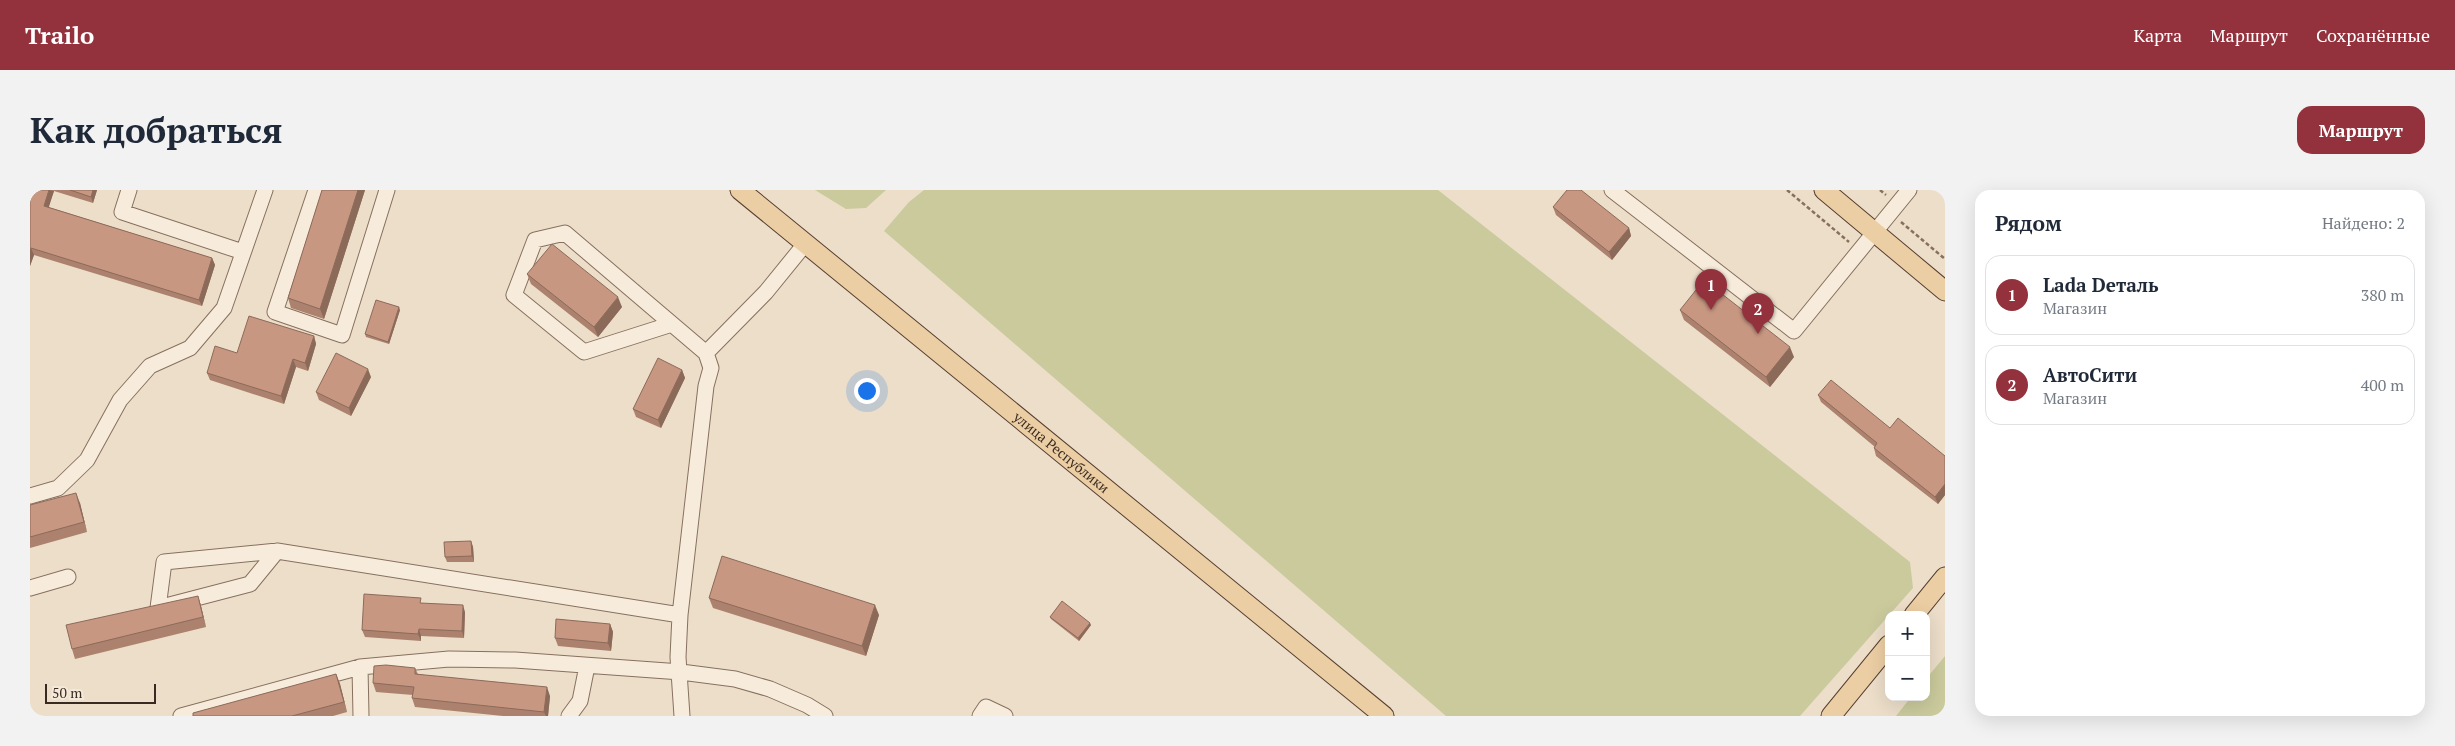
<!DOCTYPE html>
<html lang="ru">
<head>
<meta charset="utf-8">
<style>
  :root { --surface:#fff; --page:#f2f2f3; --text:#1f2937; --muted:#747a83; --line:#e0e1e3; --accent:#93323d }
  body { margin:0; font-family:"PT Serif",serif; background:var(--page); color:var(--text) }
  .controls { position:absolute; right:15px; bottom:15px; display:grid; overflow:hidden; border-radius:10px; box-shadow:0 5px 20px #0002 }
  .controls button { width:45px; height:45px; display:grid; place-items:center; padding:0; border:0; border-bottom:1px solid var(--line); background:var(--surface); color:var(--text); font:25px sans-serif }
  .scale { position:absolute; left:15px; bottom:12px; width:111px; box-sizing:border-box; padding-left:5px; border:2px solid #392a21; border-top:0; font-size:14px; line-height:18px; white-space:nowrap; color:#392a21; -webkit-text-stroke:4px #f4e9d8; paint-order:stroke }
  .you { position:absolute; left:836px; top:200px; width:18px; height:18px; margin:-12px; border:4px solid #fff; border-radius:50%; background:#1a73e8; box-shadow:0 0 0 8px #1a73e833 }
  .badge { display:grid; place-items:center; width:32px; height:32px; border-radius:50%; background:var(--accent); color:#fff; font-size:16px; font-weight:700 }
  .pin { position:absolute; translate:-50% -41px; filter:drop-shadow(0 1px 2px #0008) }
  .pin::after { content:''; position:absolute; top:26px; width:18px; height:15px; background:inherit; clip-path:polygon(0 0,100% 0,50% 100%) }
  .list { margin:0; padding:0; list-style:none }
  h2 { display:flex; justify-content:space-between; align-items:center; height:65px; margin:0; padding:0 20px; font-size:21px }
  h2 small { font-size:16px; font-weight:400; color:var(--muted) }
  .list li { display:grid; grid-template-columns:32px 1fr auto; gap:15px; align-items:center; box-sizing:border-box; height:80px; margin:0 10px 10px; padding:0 10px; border:1px solid var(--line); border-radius:15px }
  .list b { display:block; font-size:19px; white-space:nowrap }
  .list p { margin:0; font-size:16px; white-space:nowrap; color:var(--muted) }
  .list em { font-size:16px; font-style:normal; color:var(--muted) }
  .map { position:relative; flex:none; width:1915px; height:526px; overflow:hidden; border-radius:15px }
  header { display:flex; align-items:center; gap:30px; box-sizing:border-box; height:70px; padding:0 25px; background:var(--accent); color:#fff }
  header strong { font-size:24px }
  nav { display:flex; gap:28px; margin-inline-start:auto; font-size:18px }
  .intro { display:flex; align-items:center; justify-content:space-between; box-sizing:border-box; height:120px; padding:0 30px }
  h1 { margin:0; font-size:35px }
  .button { padding:12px 22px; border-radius:15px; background:var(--accent); color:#fff; font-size:18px; font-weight:700 }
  main { display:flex; gap:30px; padding:0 30px }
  aside { flex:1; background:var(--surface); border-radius:15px; box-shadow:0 5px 20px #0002 }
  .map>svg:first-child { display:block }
</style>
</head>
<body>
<header>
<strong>Trailo</strong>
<nav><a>Карта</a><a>Маршрут</a><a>Сохранённые</a></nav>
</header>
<div class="intro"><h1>Как добраться</h1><a class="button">Маршрут</a></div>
<main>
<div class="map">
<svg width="1915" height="526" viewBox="0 0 1915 526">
  <rect width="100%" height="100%" fill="#ecdec9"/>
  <path fill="#caca9d" d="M785 0H856L836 18 816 19Z
    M894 0H1408L1880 372 1883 398 1770 526H1416L854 41 879 12Z
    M1915 466V526H1866L1881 507H1896V489Z"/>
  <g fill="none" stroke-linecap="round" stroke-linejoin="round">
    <defs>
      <path id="minor" d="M99 0 92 22 213 62
        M286 0 245 122 312 145 357 0
        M1582 0 1764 141 1879 0
        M642 134 554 162 484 105 505 50 535 43 676 163
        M0 306 28 298 57 270 90 210 120 176 160 158 194 118 235 0
        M247 361 220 394 128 418 134 372 247 361 650 425 676 196 681 178 676 163 736 102 775 54
        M0 398 38 387
        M650 425 648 467 652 526
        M330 477 331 526
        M151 526 330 477 419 469 485 470 651 482 705 489 740 499 777 515 795 526
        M539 526 550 511 557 476
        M950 526 956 517 975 526"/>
      <g id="major">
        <path id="s1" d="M710 0 1354 526"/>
        <path d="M1794 0 1915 101"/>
        <path d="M1884 425 1915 387"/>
        <path d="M1801 526 1859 455"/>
      </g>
    </defs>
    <use href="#minor" stroke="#87705e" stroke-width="17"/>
    <use href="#major" stroke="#563f32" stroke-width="21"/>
    <path stroke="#87705e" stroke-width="2.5" stroke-dasharray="4 2.5" stroke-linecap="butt" d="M1757 0 1819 52
      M1850 0 1856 5
      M1871 32 1915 69"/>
    <use href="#minor" stroke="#f7ecdc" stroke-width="15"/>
    <use href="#major" stroke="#eccea4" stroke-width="19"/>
  </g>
  <path fill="#ac826f" d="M0 0H67L63 13 24 1 18 17 182 68 185 75 172 116 4 65 0 76Z
    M292 0H335L294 129 261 118 258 108Z
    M1523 17 1599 38 1601 46 1582 70 1526 25Z
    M497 84 592 117 568 147 501 94Z
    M370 120 359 154 336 147 335 144Z
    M1650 120 1764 167 1740 197 1654 130Z
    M284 146 286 154 278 181 266 177 254 214 180 190 177 183 207 163Z
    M652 180 655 188 631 238 606 227 603 219Z
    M341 187 321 226 289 210 286 202Z
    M1788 205 1860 238 1915 266V305L1908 314 1846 266 1844 258 1845 257 1791 212Z
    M50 313 57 342 0 358V315Z
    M441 351 443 357 444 372H417L415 367Z
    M168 406 171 416 176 437 45 469 42 459Z
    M679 408 849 425 836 466 683 418Z
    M392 413 435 422 434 448 391 446V451L335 447 332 440Z
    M1020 427 1061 435 1049 451 1021 429Z
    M580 434 583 442 581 461 528 456 525 448Z
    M385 478 388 484 520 506 518 526H473L385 517 382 508 383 505 346 502 343 493Z
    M306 484 310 494 317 522 303 526H163Z"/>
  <path fill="#8c6a5a" d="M19 0 24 1 17 23 14 16Z
    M63 0H67L63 13 61 7Z
    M328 0H335L294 129 290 119Z
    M1599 38 1601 46 1582 70 1579 62Z
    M1 58 4 65 0 76V62Z
    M182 68 185 75 172 116 169 110Z
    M588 107 592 117 568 147 564 137Z
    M369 117 370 120 359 154 358 152Z
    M284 146 286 154 278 181 275 173Z
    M1760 157 1764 167 1740 197 1736 187Z
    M263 169 266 177 254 214 251 206Z
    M338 179 341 187 321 226 319 218Z
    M652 180 655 188 631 238 628 230Z
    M1915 294V305L1908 314 1905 307Z
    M46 303 50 313 57 342 54 332Z
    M441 351 443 357 444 372 442 366Z
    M168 406 171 416 176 437 173 427Z
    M433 415 435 422 434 448 432 441Z
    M845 415 849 425 836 466 832 456Z
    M1060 433 1061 435 1049 451 1048 448Z
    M580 434 583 442 581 461 578 453Z
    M389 439 391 446V451L388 444Z
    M306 484 310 494 317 522 314 512Z
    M517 497 520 506 518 526H516L514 522Z"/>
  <path fill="#c89781" stroke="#8c6a5a" d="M0 0H19L14 16 182 68 169 110 1 58 0 62Z
    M40 0H63L61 7Z
    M292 0H328L290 119 258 108Z
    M1537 0H1551L1599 38 1579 62 1523 17Z
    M522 54 588 107 564 137 497 84Z
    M1674 90 1760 157 1736 187 1650 120Z
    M346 110 369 117 358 152 335 144Z
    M219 126 284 146 275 173 263 169 251 206 177 183 185 156 207 163Z
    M306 163 338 179 319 218 286 202Z
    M628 168 652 180 628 230 603 219Z
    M1801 190 1860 238 1868 228 1915 266V294L1905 307 1844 258 1847 253 1788 205Z
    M46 303 54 332 0 347V315Z
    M441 351 442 366 415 367 414 352Z
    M692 366 845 415 832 456 679 408Z
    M334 404 391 408 390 413 433 415 432 441 389 439 388 444 332 440Z
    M168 406 173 427 42 459 36 435Z
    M1032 411 1060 433 1048 448 1020 427Z
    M526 429 580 434 578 453 525 448Z
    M356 475 385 478V484L517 497 514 522 382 508 384 497 343 493 344 476Z
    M306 484 314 512 262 526H163V523Z"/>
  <g text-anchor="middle" stroke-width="4.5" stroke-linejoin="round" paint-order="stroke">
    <g font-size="14" fill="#392a21" stroke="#f4e9d8">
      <text dy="5" stroke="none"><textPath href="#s1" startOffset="415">улица Республики</textPath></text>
    </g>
  </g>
</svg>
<div class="controls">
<button>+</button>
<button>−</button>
</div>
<div class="scale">50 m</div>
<div class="you"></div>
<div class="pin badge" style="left:1681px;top:120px">1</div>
<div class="pin badge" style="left:1728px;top:144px">2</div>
</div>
<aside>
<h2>Рядом<small>Найдено: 2</small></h2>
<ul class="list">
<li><span class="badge">1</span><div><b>Lada Dеталь</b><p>Магазин</p></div><em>380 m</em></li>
<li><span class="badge">2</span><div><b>АвтоСити</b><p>Магазин</p></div><em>400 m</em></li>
</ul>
</aside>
</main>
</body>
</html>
